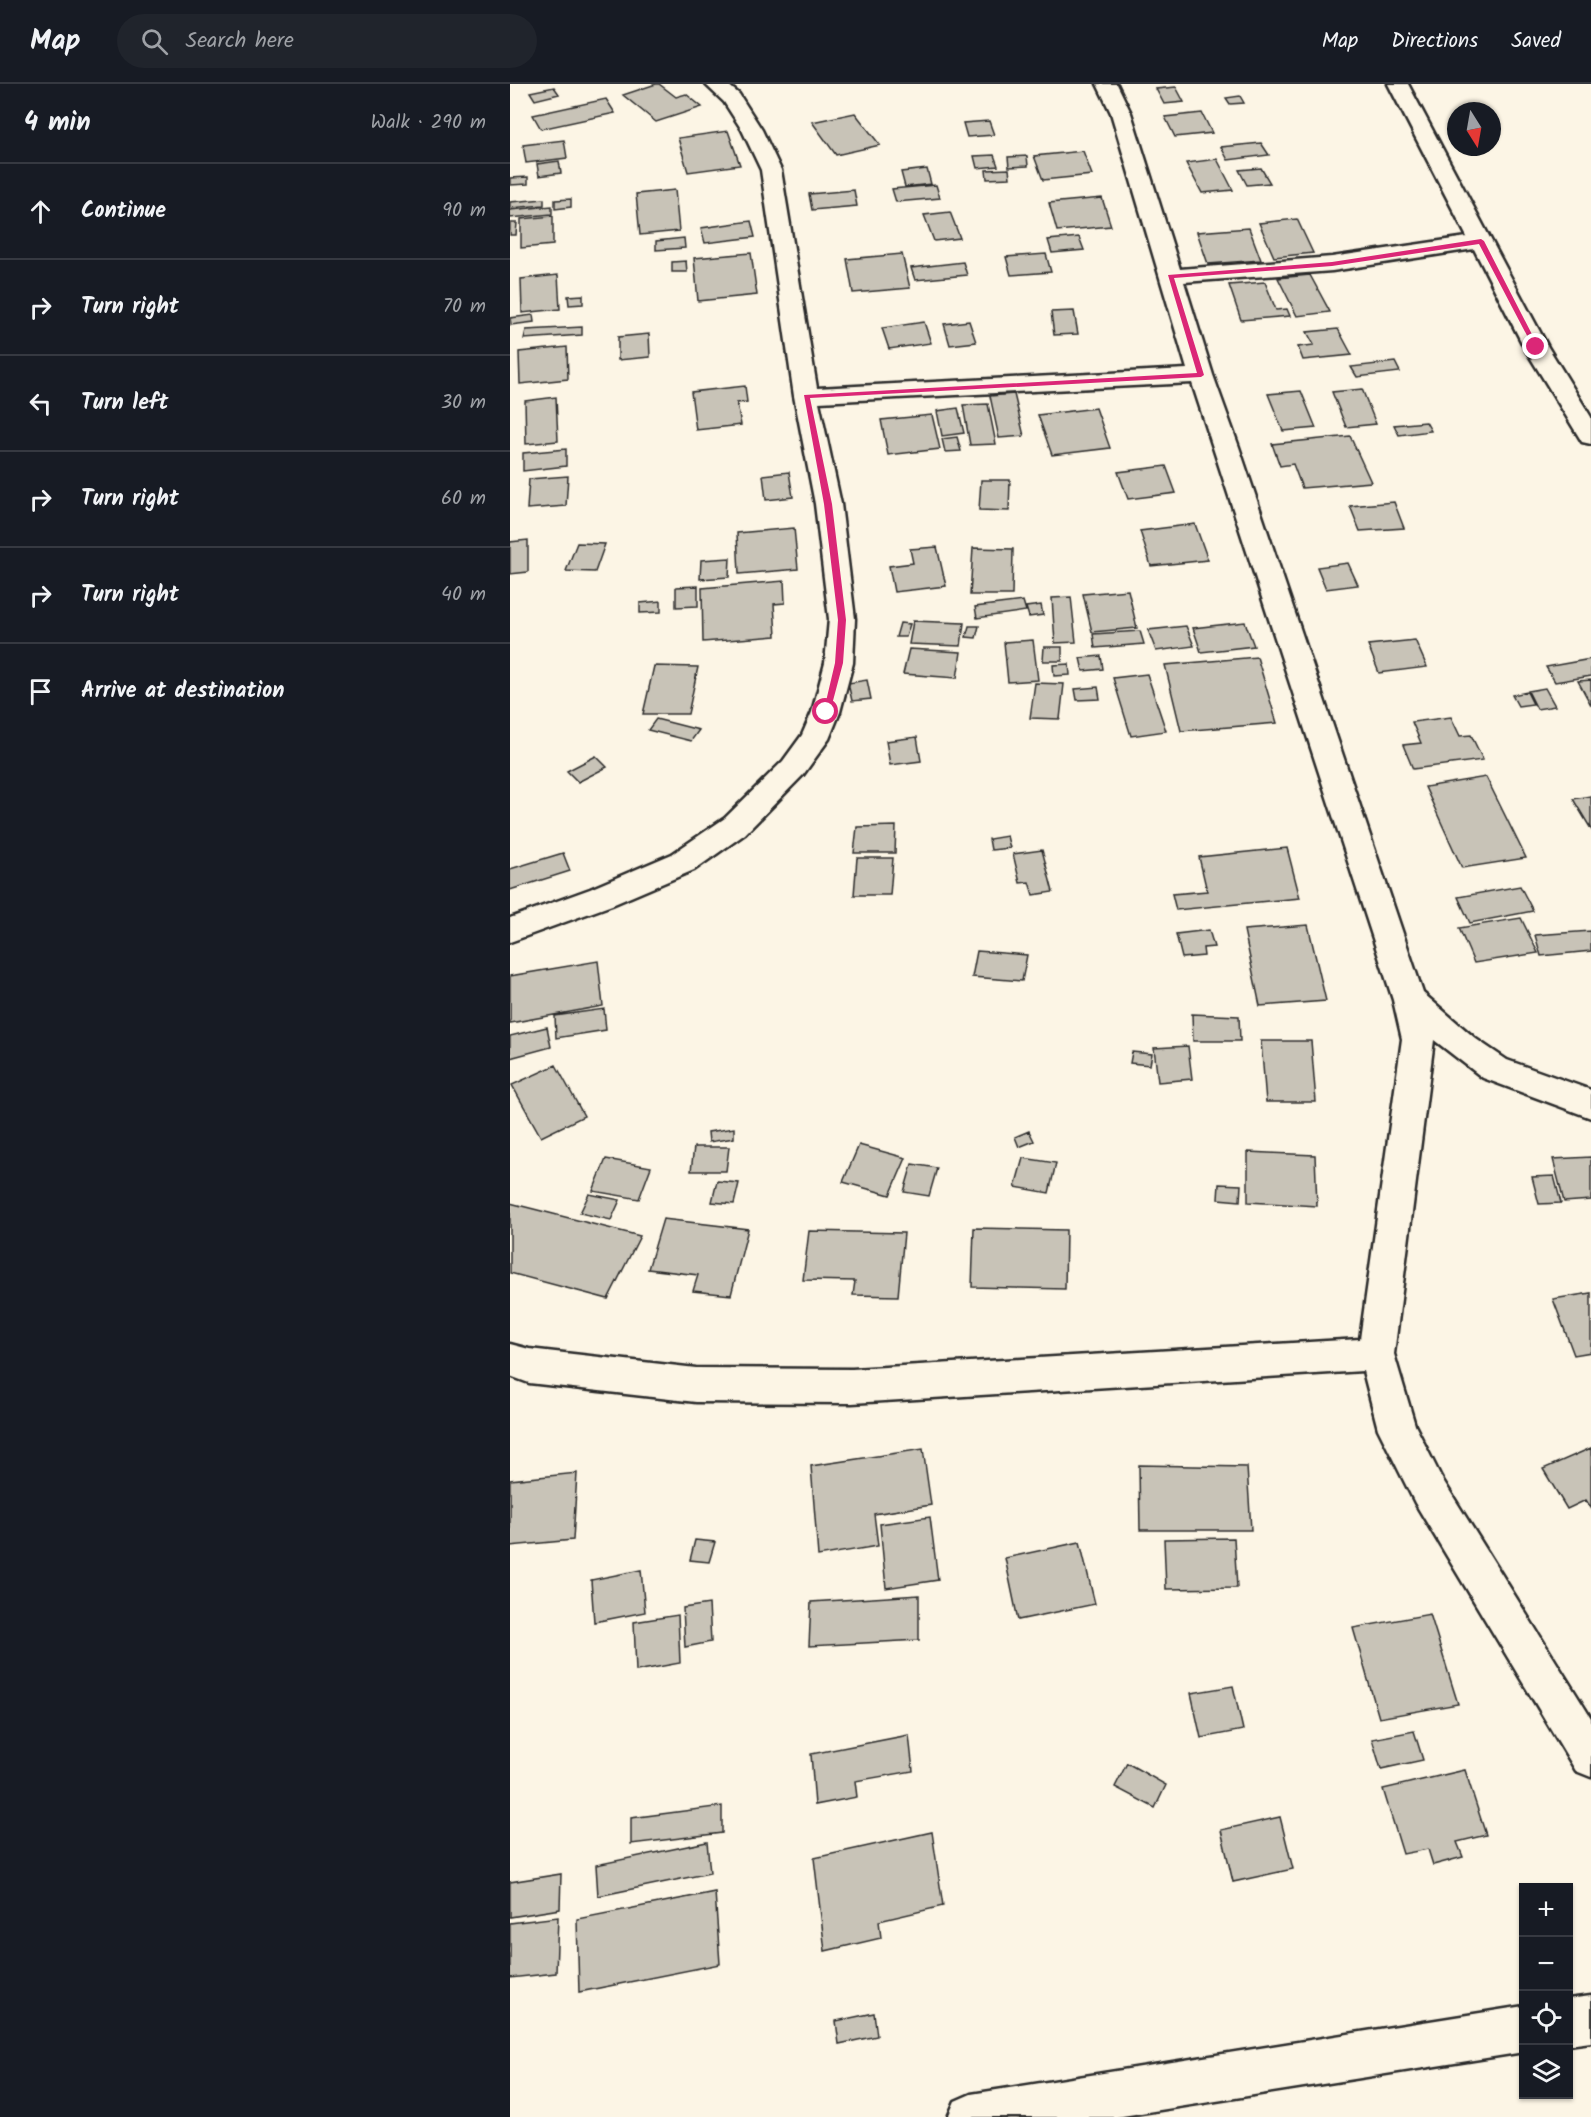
<!DOCTYPE html>
<html lang="en">
<head>
<meta charset="utf-8">
<style>
  :root { --surface:#171b24; --page:#20242c; --text:#f1f3f6; --muted:#9ea1a6; --line:#363941 }
  body { margin:0; font-family:Kalam,sans-serif; background:var(--page); color:var(--text) }
  .controls { position:absolute; right:18px; bottom:18px; display:grid; overflow:hidden; border-radius:0px; box-shadow:0 2px 4px #0004 }
  .controls button { width:54px; height:54px; display:grid; place-items:center; padding:0; border:0; border-bottom:2px solid var(--line); background:var(--surface); color:var(--text); font:30px sans-serif }
  .compass { position:absolute; left:937px; top:18px; width:54px; height:54px; border-radius:50%; background:var(--surface); box-shadow:0 2px 4px #0004; rotate:169deg }
  .stop { position:absolute; width:18px; height:18px; margin:-14px; border:4px solid #db2777; border-radius:50%; background:#fff }
  .stop.end { background:#db2777; border-color:#fff; box-shadow:0 2px 6px #0008 }
  .list { margin:0; padding:0; list-style:none }
  h2 { display:flex; justify-content:space-between; align-items:center; height:78px; margin:0; padding:0 24px; font-size:26px }
  h2 small { font-size:20px; font-weight:400; color:var(--muted) }
  .list li { display:grid; grid-template-columns:39px 1fr auto; gap:18px; align-items:center; box-sizing:border-box; height:96px; padding:0 24px; border-top:2px solid var(--line) }
  .list b { display:block; font-size:22px; white-space:nowrap }
  .list em { font-size:20px; font-style:normal; color:var(--muted) }
  .icon { flex:none; width:33px; height:33px; fill:none; stroke:currentColor; stroke-width:2; stroke-linecap:round; stroke-linejoin:round }
  .map { position:relative; flex:none; width:1081px; height:2033px; overflow:hidden }
  header { display:flex; align-items:center; gap:36px; box-sizing:border-box; height:84px; padding:0 30px; background:var(--surface); border-bottom:2px solid var(--line) }
  header strong { font-size:28px }
  nav { display:flex; gap:33px; margin-inline-start:auto; font-size:21px }
  .search { width:420px; height:54px; background:var(--page); display:flex; align-items:center; gap:15px; box-sizing:border-box; padding:0 21px; border-radius:33px; color:var(--muted); font-size:22px }
  main { display:flex }
  aside { flex:1; background:var(--surface) }
  .map>svg:first-child { display:block }
</style>
</head>
<body>
<header>
<strong>Map</strong>
<div class="search"><svg class="icon" aria-label="search" viewBox="0 0 24 24"><circle cx="10" cy="10" r="6"/><path d="M15 15l6 6"/></svg>Search here</div>
<nav><a>Map</a><a>Directions</a><a>Saved</a></nav>
</header>
<main>
<aside>
<h2>4 min<small>Walk · 290 m</small></h2>
<ul class="list">
<li><svg class="icon" aria-label="ahead" viewBox="0 0 24 24"><path d="M12 20V5M6 11l6-6 6 6"/></svg><div><b>Continue</b></div><em>90 m</em></li>
<li><svg class="icon" aria-label="right" viewBox="0 0 24 24"><path d="M7 20v-9h11M14 6l5 5-5 5"/></svg><div><b>Turn right</b></div><em>70 m</em></li>
<li><svg class="icon" aria-label="left" viewBox="0 0 24 24"><path d="M17 20v-9H6M10 6l-5 5 5 5"/></svg><div><b>Turn left</b></div><em>30 m</em></li>
<li><svg class="icon" aria-label="right" viewBox="0 0 24 24"><path d="M7 20v-9h11M14 6l5 5-5 5"/></svg><div><b>Turn right</b></div><em>60 m</em></li>
<li><svg class="icon" aria-label="right" viewBox="0 0 24 24"><path d="M7 20v-9h11M14 6l5 5-5 5"/></svg><div><b>Turn right</b></div><em>40 m</em></li>
<li><svg class="icon" aria-label="arrive" viewBox="0 0 24 24"><path d="M6 21V4h12l-3 4 3 4H6"/></svg><div><b>Arrive at destination</b></div></li>
</ul>
</aside>
<div class="map">
<svg width="1081" height="2033" viewBox="0 0 1081 2033">
  <rect width="100%" height="100%" fill="#fcf5e5"/>
  <filter id="ink" filterUnits="userSpaceOnUse"><feTurbulence type="fractalNoise" baseFrequency=".0167" numOctaves="2"/><feDisplacementMap in="SourceGraphic" scale="12" xChannelSelector="R" yChannelSelector="G"/><feConvolveMatrix kernelMatrix="1 2 1 2 8 2 1 2 1" color-interpolation-filters="sRGB"/></filter>
  <g filter="url(#ink)">
    <path fill="#c8c3b7" stroke="#2b2b2b" stroke-width="1.5" d="M146 0H149L166 13 176 10 192 23 146 38 113 11Z
      M44 3 49 10 25 16 20 8Z
      M666 3 674 18 654 20 646 5Z
      M730 12 734 19 720 20 716 14Z
      M96 15 105 29 31 45 23 31Z
      M345 29 370 61 326 71 302 38Z
      M692 29 702 49 665 53 655 33Z
      M479 37 484 51 457 53 453 39Z
      M218 47 230 81 178 88 168 54Z
      M54 56 57 74 16 79 13 61Z
      M751 59 759 71 718 76 711 63Z
      M573 67 582 91 533 96 524 72Z
      M484 71 488 82 467 84 464 72Z
      M517 72 518 82 499 83 498 73Z
      M707 75 723 106 692 109 676 79Z
      M49 77 51 89 29 92 27 80Z
      M751 84 760 99 737 101 729 86Z
      M417 85 421 100 395 103 391 88Z
      M499 85 500 94 477 95 476 86Z
      M18 93V100L0 101V94Z
      M426 101 430 114 386 118 382 105Z
      M165 106 169 147 130 151 126 110Z
      M344 106 347 122 302 126 299 110Z
      M592 114 601 142 547 147 539 119Z
      M34 115V121L0 124V118Z
      M61 115V123L45 125V116Z
      M42 122V130L0 134V126Z
      M440 128 450 154 424 157 414 131Z
      M43 132V161L11 164V135Z
      M787 135 803 169 764 173 749 139Z
      M241 137 245 153 195 159 191 144Z
      M0 139H7L6 151H0Z
      M739 144 751 176 698 180 687 148Z
      M569 153 574 166 542 169 538 156Z
      M174 154 175 164 146 166V157Z
      M241 169 247 211 188 217 184 174Z
      M392 170 400 204 343 209 337 175Z
      M536 170 541 188 501 191 496 173Z
      M176 177 177 188H162V178Z
      M453 178 457 191 405 196 401 184Z
      M48 191 50 225 12 229 11 195Z
      M800 191 820 228 787 232 768 194Z
      M755 198 766 226 777 225 780 232 731 236 719 201Z
      M73 211V220L59 221 58 212Z
      M564 227 568 250 544 251 541 228Z
      M23 231 24 238 1 241 0 234Z
      M459 237 466 258 440 261 434 240Z
      M414 238 421 259 379 265 372 244Z
      M72 243V251L14 255 16 246Z
      M828 245 842 271 793 276 788 263 804 261 797 248Z
      M139 250 140 273 108 276V253Z
      M57 263 58 295 10 300 9 268Z
      M885 278 890 288 847 293 841 283Z
      M235 302 237 318 227 319 231 341 186 346 181 308Z
      M852 305 866 340 836 343 822 308Z
      M791 307 806 344 773 347 758 310Z
      M504 310 514 352 489 354 480 312Z
      M46 313 48 357 16 360 15 317Z
      M478 320 486 360 460 361 453 321Z
      M448 324 454 349 432 352 427 327Z
      M586 324 600 364 542 371 528 331Z
      M422 331 430 365 378 371 371 336Z
      M916 338 921 347 889 351 884 341Z
      M840 352 861 398 792 404 783 380 770 382 762 360Z
      M447 353 451 367 435 368 432 355Z
      M56 365V382L13 387V369Z
      M656 382 666 409 618 415 608 388Z
      M279 388 283 413 256 416 253 391Z
      M58 392 56 422 17 425 19 395Z
      M471 396H500L499 427 469 426Z
      M884 418 894 444 850 447 840 422Z
      M685 440 698 476 641 482 630 447Z
      M284 444 288 485 229 490 227 449Z
      M18 456V488L0 490V458Z
      M67 459 95 460 85 488 56 487Z
      M427 463 436 502 384 508 379 482 403 479 400 465Z
      M463 464 503 465 502 511H460Z
      M220 474 219 493 190 495 191 476Z
      M838 479 848 501 816 505 807 483Z
      M274 497 275 519 264 520 266 552 193 558 192 504Z
      M188 502V522L166 523V503Z
      M618 506 627 544 582 548 573 510Z
      M561 513 566 558 545 559 542 514Z
      M151 517V528L130 529V519Z
      M513 517 516 527 467 534 465 523Z
      M531 521 533 531 519 533 516 523Z
      M403 537 454 539 451 562 399 560Z
      M735 538 744 562 691 568 683 544Z
      M390 539 400 540 396 553H386Z
      M459 542H469L466 554 456 553Z
      M676 542 684 562 646 567 638 546Z
      M630 547 634 560 585 564 583 550Z
      M523 556 528 596 498 598 494 558Z
      M905 556 917 583 869 589 858 561Z
      M534 563H552V577H533Z
      M399 565 451 568 447 594 393 590Z
      M591 572 593 585 573 587 570 574Z
      M747 573 767 639 671 647 655 581Z
      M1081 575V592L1045 598 1036 583Z
      M559 580 560 591 544 592 543 581Z
      M144 582 188 583 178 630H133Z
      M637 590 656 647 621 652 603 594Z
      M357 596 361 615 342 617 338 599Z
      M1081 596V621L1068 597Z
      M525 599 554 600 550 635 520 634Z
      M588 603 590 615 567 616 565 605Z
      M1035 604 1045 622 1027 625 1018 607Z
      M1017 608 1023 620 1008 622 1002 611Z
      M941 633 950 652 961 651 973 676 903 685 893 661 911 659 902 638Z
      M146 635 189 646 181 657 138 646Z
      M407 653 411 677 380 681 376 657Z
      M86 672 97 683 68 698 57 687Z
      M976 693 1016 774 952 784 915 703Z
      M1081 712V745L1063 715Z
      M386 742 385 769H344L347 743Z
      M497 752 500 764 481 766 479 755Z
      M777 764 790 814 666 826 662 810 697 807 689 773Z
      M532 766 543 808 523 811 519 798 510 799 503 770Z
      M53 769 60 787 0 806V785Z
      M347 774H383L380 811H344Z
      M1010 802 1023 827 960 839 948 813Z
      M1011 834 1028 869 964 879 949 844Z
      M798 841 816 917 750 922 734 846Z
      M699 846 704 863 693 864 694 872 672 874 666 850Z
      M1081 847V867L1031 872 1025 851Z
      M467 867 517 871 512 897 462 893Z
      M88 877 93 922 0 939V892Z
      M94 925 96 946 46 954 45 932Z
      M682 930 729 932 730 957H683Z
      M37 943 41 963 0 974V952Z
      M751 957H801L806 1018H756Z
      M678 962 682 995 648 998 644 964Z
      M622 968 642 970 640 981 620 979Z
      M46 981 74 1032 31 1053 2 1001Z
      M224 1044V1054L199 1058 198 1048Z
      M519 1047 524 1057 509 1063 505 1053Z
      M349 1061 396 1074 380 1111 333 1098Z
      M184 1063H219L216 1087H181Z
      M738 1068 805 1071 807 1122 738 1118Z
      M1081 1073V1116L1054 1118 1043 1075Z
      M513 1074 546 1079 539 1109 505 1103Z
      M96 1075 141 1083 129 1115 83 1107Z
      M402 1080 427 1084 419 1112 394 1108Z
      M1044 1092 1051 1119 1029 1120 1022 1093Z
      M207 1097 229 1099 224 1120 202 1118Z
      M709 1100 731 1101 730 1117 708 1115Z
      M79 1110 110 1116 101 1136 70 1129Z
      M0 1119 130 1152 98 1215 0 1189Z
      M153 1135 238 1145 221 1211 183 1207 188 1191 138 1185Z
      M464 1144 556 1146 555 1205 462 1203Z
      M299 1147 394 1149 388 1212 343 1211 345 1197 293 1196Z
      M1081 1209V1268L1064 1271 1043 1215Z
      M1081 1364V1424L1076 1416 1057 1425 1033 1385Z
      M413 1365 421 1421 364 1430 368 1462 308 1472 301 1382Z
      M629 1381 737 1383 741 1446H630Z
      M67 1389 63 1456 0 1462V1396Z
      M420 1433 428 1496 376 1504 370 1440Z
      M724 1454 727 1504 656 1505 654 1455Z
      M185 1456 205 1458 199 1478 180 1476Z
      M570 1458 585 1520 508 1536 495 1474Z
      M131 1486 135 1528 84 1538 81 1496Z
      M409 1511V1556L299 1562 301 1518Z
      M199 1520 201 1558 175 1563 173 1524Z
      M920 1530 948 1620 869 1634 843 1544Z
      M168 1531 170 1579 126 1587 124 1538Z
      M723 1602 733 1646 691 1654 681 1609Z
      M904 1647 913 1676 871 1685 862 1655Z
      M399 1651 403 1687 345 1697 347 1713 305 1721 301 1670Z
      M617 1679 656 1701 645 1724 605 1703Z
      M955 1686 976 1751 947 1758 953 1773 923 1781 918 1765 893 1770 873 1705Z
      M212 1722V1749L121 1760V1734Z
      M770 1733 783 1785 723 1798 711 1746Z
      M422 1748 433 1822 369 1837 371 1854 315 1867 304 1774Z
      M197 1758 200 1789 88 1812 86 1781Z
      M51 1790 50 1825 0 1833V1798Z
      M205 1808 210 1880 69 1908 67 1835Z
      M48 1833 46 1889 0 1894V1839Z
      M364 1929 367 1952 329 1960 326 1937Z"/>
    <g fill="none" stroke-linecap="round" stroke-linejoin="round">
      <defs>
        <path id="street" d="M195 0H217L229 10 252 46 271 86 307 304 677 285 601 29 587 0H607L621 29 670 185 822 173 957 153 878 0H898L1038 263 1081 333V360L1072 358 1069 353 1014 263 964 165 822 187 674 198 703 291 729 363 913 909 966 955 997 976 1081 1006V1034L973 994 924 956 884 1270 905 1341 931 1393 1081 1634V1693L1066 1687 905 1419 868 1345 853 1287 342 1319 186 1318 19 1299 0 1292V1260L19 1265 186 1284 342 1285 850 1255 892 955 883 916 682 299 309 318 331 420 345 535 343 579 330 628 319 655 293 691 235 750 184 786 102 821 0 858V834L80 805 162 770 215 734 273 677 292 651 302 628 315 579 319 535 305 420 284 312 251 86 232 46 214 18Z
          M1081 1912V1958L1058 1961V1915Z
          M1014 1922V1968L606 2033H438L445 2017 461 2010Z"/>
      </defs>
      <use href="#street" stroke="#2b2b2b" stroke-width="5"/>
      <use href="#street" fill="#fcf5e5" fill-rule="evenodd"/>
    </g>
  </g>
  <path fill="#db2777" d="M971 155 974 157 1029 264 1023 263 969 160 822 182 664 194 694 291 691 293 300 314 322 420 336 536 333 579 320 628 313 630 325 579 328 536 314 420 294 311 687 289 658 191 822 178Z"/>
</svg>
<div class="controls">
<button>+</button>
<button>−</button>
<button><svg class="icon" aria-label="locate" viewBox="0 0 24 24"><circle cx="12" cy="12" r="6"/><path d="M12 2v4M12 18v4M2 12h4M18 12h4"/></svg></button>
<button><svg class="icon" aria-label="layers" viewBox="0 0 24 24"><path d="M12 4l9 5-9 5-9-5zM3 14l9 5 9-5"/></svg></button>
</div>
<svg class="compass" viewBox="-18 -18 36 36"><path d="M0-13l5 13h-10z" fill="#e53935"/><path d="M0 13l5-13h-10z" fill="#9ea1a6"/></svg>
<div class="stop" style="left:316px;top:628px"></div>
<div class="stop end" style="left:1026px;top:263px"></div>
</div>
</main>
</body>
</html>
